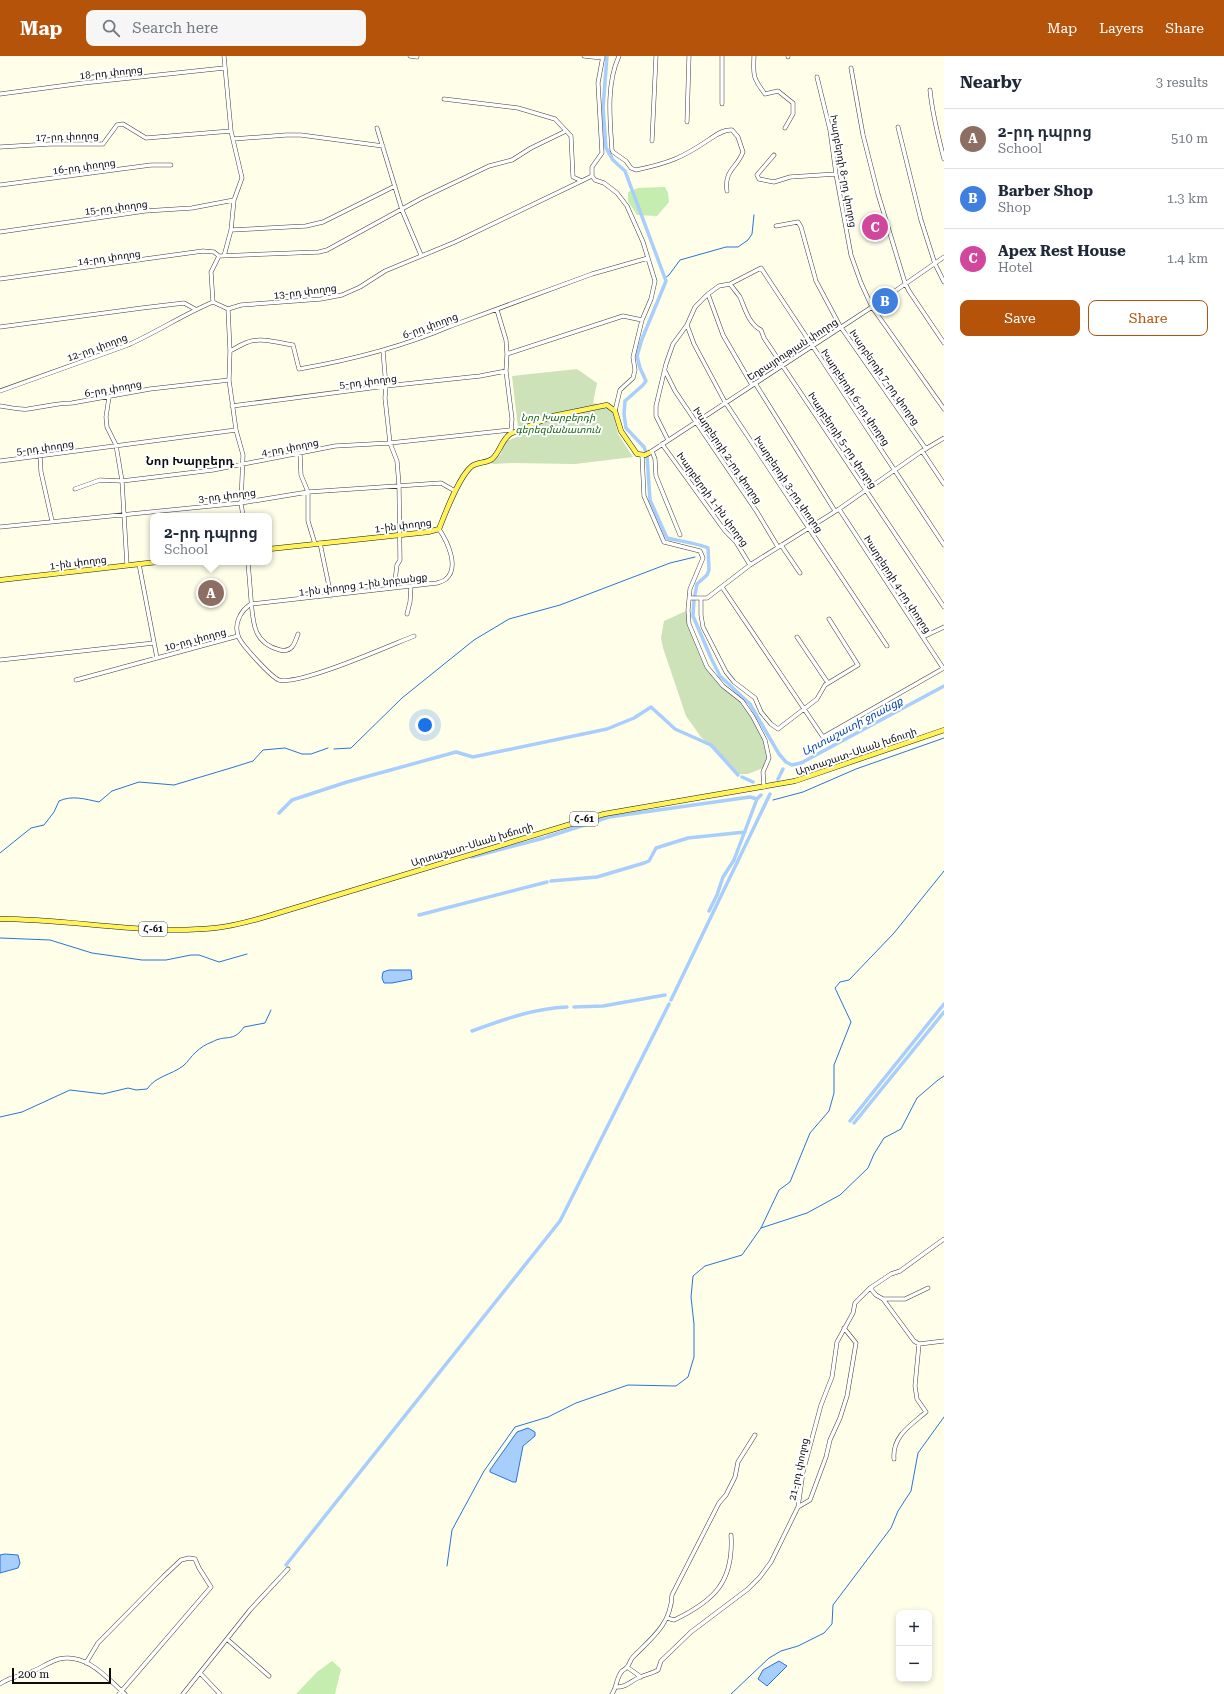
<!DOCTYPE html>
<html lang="en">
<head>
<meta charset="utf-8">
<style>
  :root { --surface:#fff; --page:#f6f6f7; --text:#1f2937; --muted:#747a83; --line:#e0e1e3; --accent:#b45309 }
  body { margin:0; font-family:"Roboto Serif","Noto Sans Armenian",serif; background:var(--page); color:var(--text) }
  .controls { position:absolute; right:12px; bottom:12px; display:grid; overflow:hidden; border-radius:8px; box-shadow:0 2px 6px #0003 }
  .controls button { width:36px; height:36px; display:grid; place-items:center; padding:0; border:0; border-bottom:1px solid var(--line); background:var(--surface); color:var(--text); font:20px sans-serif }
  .scale { position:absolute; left:12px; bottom:10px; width:99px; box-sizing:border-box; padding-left:4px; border:2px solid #0b0b0b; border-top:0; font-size:11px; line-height:14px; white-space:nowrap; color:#0b0b0b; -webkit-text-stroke:3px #fff; paint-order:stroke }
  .you { position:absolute; left:425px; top:669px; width:14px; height:14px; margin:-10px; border:3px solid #fff; border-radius:50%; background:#1a73e8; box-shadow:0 0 0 6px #1a73e833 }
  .badge { display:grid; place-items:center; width:26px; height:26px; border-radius:50%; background:var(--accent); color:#fff; font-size:13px; font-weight:700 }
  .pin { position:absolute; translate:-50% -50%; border:2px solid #fff; box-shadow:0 1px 4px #0006 }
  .popup { position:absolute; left:150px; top:457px; width:122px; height:52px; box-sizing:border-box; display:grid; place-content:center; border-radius:8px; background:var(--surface); filter:drop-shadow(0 1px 3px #0005); font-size:13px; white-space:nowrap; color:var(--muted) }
  .popup b { font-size:15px; color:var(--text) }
  .popup::after { content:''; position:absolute; left:50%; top:100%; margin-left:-8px; border:8px solid transparent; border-top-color:var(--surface) }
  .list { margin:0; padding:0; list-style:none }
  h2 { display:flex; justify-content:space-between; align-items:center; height:52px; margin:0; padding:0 16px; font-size:17px }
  h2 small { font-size:13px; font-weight:400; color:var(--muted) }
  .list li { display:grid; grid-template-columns:26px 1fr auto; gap:12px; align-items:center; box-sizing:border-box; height:60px; padding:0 16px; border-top:1px solid var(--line) }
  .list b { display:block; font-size:15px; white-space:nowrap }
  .list p { margin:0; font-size:13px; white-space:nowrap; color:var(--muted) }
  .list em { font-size:13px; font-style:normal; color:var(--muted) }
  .actions { display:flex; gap:8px; padding:12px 16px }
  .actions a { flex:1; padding:9px 0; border:1px solid var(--accent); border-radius:8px; text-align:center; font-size:14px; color:var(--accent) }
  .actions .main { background:var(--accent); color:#fff }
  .icon { flex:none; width:22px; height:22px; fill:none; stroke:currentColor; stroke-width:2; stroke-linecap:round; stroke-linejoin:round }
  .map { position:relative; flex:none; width:944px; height:1638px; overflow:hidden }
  header { display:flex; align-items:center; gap:24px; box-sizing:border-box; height:56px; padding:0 20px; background:var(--accent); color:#fff }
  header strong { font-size:19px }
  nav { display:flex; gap:22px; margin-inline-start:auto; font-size:14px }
  .search { width:280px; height:36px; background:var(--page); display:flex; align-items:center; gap:10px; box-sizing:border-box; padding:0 14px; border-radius:8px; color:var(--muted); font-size:15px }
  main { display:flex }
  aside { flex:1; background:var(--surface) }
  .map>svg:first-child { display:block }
</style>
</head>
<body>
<header>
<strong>Map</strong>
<div class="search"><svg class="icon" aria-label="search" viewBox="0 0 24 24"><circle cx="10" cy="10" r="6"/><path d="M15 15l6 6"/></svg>Search here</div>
<nav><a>Map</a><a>Layers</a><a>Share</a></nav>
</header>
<main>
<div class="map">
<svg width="944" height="1638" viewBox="0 0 944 1638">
  <rect width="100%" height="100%" fill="#fffee9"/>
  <path fill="#c4edaf" d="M665 131 668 137 669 146 657 160 637 159 628 145V136L638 132Z
    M332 1605 341 1613 335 1638H296L317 1616Z"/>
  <path fill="#cde2b9" d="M577 313 597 327 593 347 612 351 618 378 633 401 575 408 512 407 495 408 490 407 501 398 504 386 519 380 512 320Z
    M686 555 704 605 721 630 742 645 760 676 768 699 763 712 748 718H737L701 681 686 660 663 592 661 582 664 565Z"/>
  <path fill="#a8cefc" stroke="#2874d9" d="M389 914H411L412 923 392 927H384L382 922 383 916Z
    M528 1372 535 1376V1380L523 1390 516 1426H513L490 1416V1414L517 1376Z
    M5 1498 18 1499 20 1507 18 1512 0 1517V1499Z
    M779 1605 787 1610 767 1630 758 1623 763 1614Z"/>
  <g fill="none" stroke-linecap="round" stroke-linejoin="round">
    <path stroke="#2874d9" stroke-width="1" d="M665 222 669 219 680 204 726 191H738L748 184 752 178 754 159
      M334 693 351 692 402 642 474 584 509 563 560 549 670 507 695 501
      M773 744 803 736 856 713 944 682
      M0 797 31 772 44 769 54 756 59 745C72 739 85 743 99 746L112 735 139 726 174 729 234 711 253 705 263 694 285 692 302 698H311L328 692
      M0 882 50 884 92 897 142 904H166L191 899H199L219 906 247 898
      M0 1061 22 1056 70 1034 103 1038 128 1032 136 1034 147 1033C156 1020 171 1019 183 1010 188 1006 191 1000 196 996 200 992 206 988 212 986 226 978 233 987 244 971L265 967 271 954
      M761 1172 807 1157 840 1139 868 1112 874 1098 884 1082 901 1073 917 1042 938 1024 944 1020
      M447 1510 452 1474 484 1415 515 1371 548 1361 576 1347 628 1329 676 1330 688 1321 694 1301V1268L691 1241 693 1220 705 1210 742 1199 761 1172 779 1134 790 1126 810 1077 829 1055 834 1037V1009L851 966 835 932 840 926 849 924 894 877 944 815
      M731 1638 769 1602 781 1595 798 1590 824 1577 832 1568 833 1549 891 1472 898 1455 911 1435 918 1397 944 1361"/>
    <path stroke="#a8cefc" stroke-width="3.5" d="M607 0 603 52 606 92 613 104 625 115 666 225 642 283 637 300 640 312 646 325 643 329 625 345 624 358 626 372 644 391 647 400 650 444 667 482C675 484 704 489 708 492L709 514 707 519 697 528 694 544 693 560 711 602 720 620 750 648 779 698 786 706 792 709 801 707 944 630
      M742 721 753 726
      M778 723 783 713
      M279 757 292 744 347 726 456 696 473 701 607 673 634 662 651 651 675 673 711 689 738 719
      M547 781 609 761 750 741 757 743
      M472 801 544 782
      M551 825 597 821 644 807 649 805 656 792 688 782 745 776
      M709 855 717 839 723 821 734 804 757 743 761 739
      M419 859 547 826
      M671 944 770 738
      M574 951 603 950 665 939
      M472 975C502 964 535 952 567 951
      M850 1065 944 948
      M854 1067 944 956
      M286 1509 560 1165 669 948"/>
    <defs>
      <path id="minor" d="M410 0 417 1
        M584 0 603 2
        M603 0 598 27 602 97 592 111V120L595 124 604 127 617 137 627 150 643 186 655 225 651 243 642 264 633 301 635 314 633 322 620 334 615 355
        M619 0C606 28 610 64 612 94L613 96 626 105 631 112 636 114C669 107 682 102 710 83 716 79 724 73 732 74L738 81 743 96C737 112 724 114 727 135
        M722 0V48
        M754 0C753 20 753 22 765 38L778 35 793 47V58L785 72
        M788 1V0
        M851 12 863 79 878 138 905 227 909 235 944 287
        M817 21 830 74 836 118 851 199 861 227 872 251 944 353
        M930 34C932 57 938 80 944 103
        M0 38 83 27 224 12
        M444 43 518 52 555 63 571 80 573 121 582 125
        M687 66 689 0
        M898 71 921 164 935 208 944 226
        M377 72 402 154 421 199
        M233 83 286 79H301L383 90
        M652 85 656 0
        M0 91 50 88H103L117 69 123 68 146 82 231 75
        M774 99 757 119 759 123 774 126 790 121 836 118
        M0 129 151 109H171
        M776 170 798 166 801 171 816 225 840 270 926 393
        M231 174 306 170 323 166 395 130
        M0 176 145 155 192 152 234 144
        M224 200 231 174 234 144 242 122 231 75 224 0
        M0 223 203 195 214 196 219 200
        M730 228C733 232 737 237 740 241 745 253 749 268 761 274L764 282 944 551
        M708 238 723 279 752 329
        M213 246 211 216 219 200 319 196 327 194 422 142 489 110 512 104 531 92 566 75
        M228 253 230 295 229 324 236 374 243 399 241 447 243 460
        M497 254 506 284 507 298 506 315 512 363 511 375
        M687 269 694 288 725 346 887 590
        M0 271 142 252 184 247 195 253
        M230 295C236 292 242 288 248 286 261 281 279 287 293 289L299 313C351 304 402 291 451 270L592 218 648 202
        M383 295 386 330 385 342 390 387 397 405 399 429 400 504 397 509 394 532
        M507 298 623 260 642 264
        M665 315 675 335 757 456 778 491
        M755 327 835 455
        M0 335 128 289C157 276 184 258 213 246L228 253 241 249 321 243 342 239 360 231 385 215 455 186 592 120
        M109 341 106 361 107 371 116 389 122 425 127 509
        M0 350C9 351 18 354 28 353 43 351 57 347 72 347L150 333 229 324
        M232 350 386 330 480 320 506 315
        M668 384 656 360V350L666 308 673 288 687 269 695 251 708 238 719 230 730 228 761 212 944 489
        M662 388 725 475 736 486 750 509
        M652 395 655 403 656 420 680 479
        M922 395 944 428
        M300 397 301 419 308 436V465L315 488
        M649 397 872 251 944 201
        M642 399 644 440 664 486 700 495 703 502 690 533 688 554 689 568 707 611 723 630 742 645 753 661 765 684 769 702 763 716 764 731
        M40 400 41 416 52 465
        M0 405 236 374
        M75 433 100 424 122 425 213 414 335 390 390 387 511 374
        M839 453 943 612
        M0 471 241 447 308 436 441 427 455 435
        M320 487 331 540
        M781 489 800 517
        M248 506C249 518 250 531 251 543 253 567 253 587 280 594 292 597 295 587 298 578
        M139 508 157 602
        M722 531 823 681 944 612
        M689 542H707L750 509 839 453 922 395 944 382
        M701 542V559L703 571 726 616 734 626 755 642 761 656 771 668 778 673 817 643 825 629 858 609 829 563
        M407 558 410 546 411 530
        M414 580C391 589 299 630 279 624 271 621 243 590 239 582 233 569 240 555 251 548L437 527C440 526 444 525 446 523 460 511 447 485 439 473
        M797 581 828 627
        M923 581 944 571
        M0 604 154 587
        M76 624 238 580
        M870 1232 876 1239 883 1243 914 1285 919 1288 944 1285
        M883 1243H905L928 1232
        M894 1403C892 1380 911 1369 926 1356L917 1343 915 1330 919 1288
        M798 1451 810 1444 826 1401 830 1384 840 1362 847 1340 856 1287 844 1272
        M667 1562 674 1564C714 1545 734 1526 731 1479
        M228 1584 269 1620
        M86 1607 98 1587 164 1520 181 1504 189 1502 195 1503 199 1512 211 1531 119 1638
        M627 1611 641 1621
        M200 1617 220 1638
        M0 1628C13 1619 18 1622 31 1616 41 1612 49 1606 59 1603 86 1596 108 1623 125 1638
        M616 1631C626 1632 632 1624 640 1621 647 1618 651 1618 658 1614L661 1605 691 1576 748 1533 760 1521 771 1506 798 1451 803 1416 821 1349 832 1321 837 1286 853 1257 855 1247 870 1232 891 1218 900 1215 944 1183
        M183 1638 250 1554 288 1513
        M612 1638C617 1631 616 1622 622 1615 623 1614 626 1613 627 1611 630 1608 630 1604 633 1601 652 1582 671 1568 672 1539L719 1447 726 1439 735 1421 738 1406 755 1379"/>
      <path id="major" d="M269 493 428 476 439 473C445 458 459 420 472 410 478 406 487 407 492 403 500 396 501 385 510 378L553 360 607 349 615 355 621 375 637 398 645 399 649 397
        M0 524 157 506
        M0 863C71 863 145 879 215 872 236 870 255 864 275 858L604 758 795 725 944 674"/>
    </defs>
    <use href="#minor" stroke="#3e3e3e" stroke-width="4.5"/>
    <use href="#major" stroke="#1c1c1c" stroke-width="5.5"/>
    <use href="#minor" stroke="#fff" stroke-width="3.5"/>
    <use href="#major" stroke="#fff359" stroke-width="4.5"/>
  </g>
  <g text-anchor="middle" stroke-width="4" stroke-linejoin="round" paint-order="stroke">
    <g fill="#fff" stroke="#545454" stroke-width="1">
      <rect x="570" y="756" width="28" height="14" rx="3"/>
      <rect x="139" y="866" width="28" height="14" rx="3"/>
    </g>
    <g font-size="9" font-weight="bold" fill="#0b0b0b">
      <text x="584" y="766">Հ-61</text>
      <text x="153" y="876">Հ-61</text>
    </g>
    <g font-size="10" fill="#0b0b0b" stroke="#fff">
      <text transform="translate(111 16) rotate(-6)" y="4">18-րդ փողոց</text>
      <text transform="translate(67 80) rotate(-2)" y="4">17-րդ փողոց</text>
      <text transform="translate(84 110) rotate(-8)" y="4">16-րդ փողոց</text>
      <text transform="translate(844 115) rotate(80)" y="4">Խարբերդի 8-րդ փողոց</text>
      <text transform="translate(116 151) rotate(-7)" y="4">15-րդ փողոց</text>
      <text transform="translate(109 201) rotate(-8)" y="4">14-րդ փողոց</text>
      <text transform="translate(305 235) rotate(-7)" y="4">13-րդ փողոց</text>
      <text transform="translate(430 269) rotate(-20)" y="4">6-րդ փողոց</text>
      <text transform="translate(97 291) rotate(-20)" y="4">12-րդ փողոց</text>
      <text transform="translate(792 293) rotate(-33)" y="4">Եղբայրության փողոց</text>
      <text transform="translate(885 321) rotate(55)" y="4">Խարբերդի 7-րդ փողոց</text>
      <text transform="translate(368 325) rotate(-7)" y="4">5-րդ փողոց</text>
      <text transform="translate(113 332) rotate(-10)" y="4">6-րդ փողոց</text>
      <text transform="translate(856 341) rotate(56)" y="4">Խարբերդի 6-րդ փողոց</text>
      <text transform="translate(843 384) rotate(56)" y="4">Խարբերդի 5-րդ փողոց</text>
      <text transform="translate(45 391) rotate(-8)" y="4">5-րդ փողոց</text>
      <text transform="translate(290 391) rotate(-11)" y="4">4-րդ փողոց</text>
      <text transform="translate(728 399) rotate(56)" y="4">Խարբերդի 2-րդ փողոց</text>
      <text transform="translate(789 428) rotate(56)" y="4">Խարբերդի 3-րդ փողոց</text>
      <text transform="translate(227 439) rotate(-7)" y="4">3-րդ փողոց</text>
      <text transform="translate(713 443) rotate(54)" y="4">Խարբերդի 1-ին փողոց</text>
      <text transform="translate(403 469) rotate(-7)" y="4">1-ին փողոց</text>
      <text transform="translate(78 506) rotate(-7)" y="4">1-ին փողոց</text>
      <text transform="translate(363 528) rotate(-7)" y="4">1-ին փողոց 1-ին նրբանցք</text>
      <text transform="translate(898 528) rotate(57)" y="4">Խարբերդի 4-րդ փողոց</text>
      <text transform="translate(195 583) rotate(-15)" y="4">10-րդ փողոց</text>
      <text transform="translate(856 695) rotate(-19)" y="4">Արտաշատ-Սևան խճուղի</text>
      <text transform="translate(472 788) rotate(-17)" y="4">Արտաշատ-Սևան խճուղի</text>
      <text transform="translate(798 1413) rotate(-78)" y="4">21-րդ փողոց</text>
    </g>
    <g font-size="10" font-style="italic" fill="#196716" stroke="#fff">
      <text x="558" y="365">Նոր Խարբերդի<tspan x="558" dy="12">գերեզմանատուն</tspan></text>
    </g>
    <g font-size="11" font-style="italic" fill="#0a47a6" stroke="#fff">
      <text transform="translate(852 670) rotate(-28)" y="4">Արտաշատի ջրանցք</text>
    </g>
    <g font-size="12" font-weight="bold" fill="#0b0b0b" stroke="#fff">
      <text x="190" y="409">Նոր Խարբերդ</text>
    </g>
  </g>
</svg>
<div class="controls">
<button>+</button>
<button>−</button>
</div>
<div class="scale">200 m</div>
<div class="you"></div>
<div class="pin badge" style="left:211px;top:537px;background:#8d6e63">A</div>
<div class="popup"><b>2-րդ դպրոց</b>School</div>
<div class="pin badge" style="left:885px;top:245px;background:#3f7fe0">B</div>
<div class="pin badge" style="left:875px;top:171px;background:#d1479c">C</div>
</div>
<aside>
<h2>Nearby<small>3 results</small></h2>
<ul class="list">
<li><span class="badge" style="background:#8d6e63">A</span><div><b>2-րդ դպրոց</b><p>School</p></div><em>510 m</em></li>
<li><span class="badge" style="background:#3f7fe0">B</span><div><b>Barber Shop</b><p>Shop</p></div><em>1.3 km</em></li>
<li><span class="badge" style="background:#d1479c">C</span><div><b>Apex Rest House</b><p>Hotel</p></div><em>1.4 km</em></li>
</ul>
<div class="actions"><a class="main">Save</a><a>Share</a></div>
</aside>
</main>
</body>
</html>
